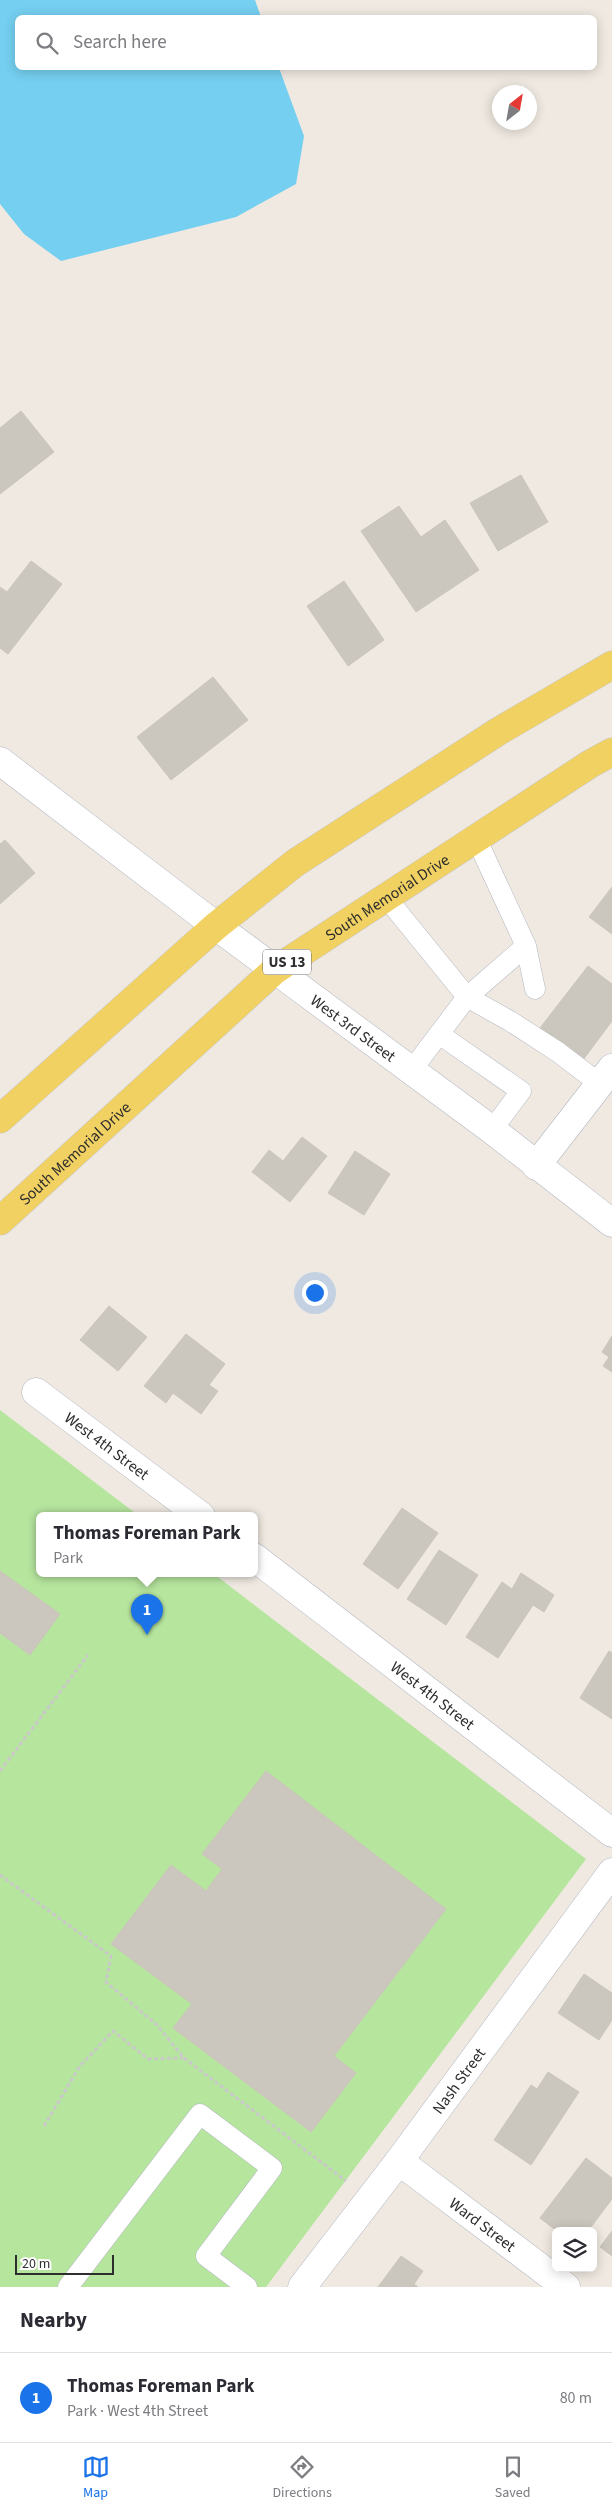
<!DOCTYPE html>
<html lang="en">
<head>
<meta charset="utf-8">
<style>
  :root { --surface:#fff; --page:#f7f7f7; --text:#2b2b33; --muted:#7c7c81; --line:#e1e1e2; --accent:#1a73e8 }
  body { margin:0; font-family:"Source Sans 3",sans-serif; background:var(--page); color:var(--text) }
  .controls { position:absolute; right:15px; bottom:15px; display:grid; overflow:hidden; border-radius:8px; box-shadow:0 2px 12px #0003 }
  .controls button { width:45px; height:45px; display:grid; place-items:center; padding:0; border:0; border-bottom:1px solid var(--line); background:var(--surface); color:var(--text); font:25px sans-serif }
  .compass { position:absolute; left:492px; top:85px; width:45px; height:45px; border-radius:50%; background:var(--surface); box-shadow:0 2px 12px #0003; rotate:31deg }
  .scale { position:absolute; left:15px; bottom:12px; width:99px; box-sizing:border-box; padding-left:5px; border:2px solid #2e2e2e; border-top:0; font-size:14px; line-height:18px; white-space:nowrap; color:#2e2e2e; -webkit-text-stroke:4px #fff; paint-order:stroke }
  .you { position:absolute; left:314px; top:1292px; width:18px; height:18px; margin:-12px; border:4px solid #fff; border-radius:50%; background:#1a73e8; box-shadow:0 0 0 8px #1a73e833 }
  .badge { display:grid; place-items:center; width:32px; height:32px; border-radius:50%; background:var(--accent); color:#fff; font-size:16px; font-weight:700 }
  .pin { position:absolute; translate:-50% -41px; filter:drop-shadow(0 1px 2px #0008) }
  .pin::after { content:''; position:absolute; top:26px; width:18px; height:15px; background:inherit; clip-path:polygon(0 0,100% 0,50% 100%) }
  .popup { position:absolute; left:36px; top:1512px; width:222px; height:65px; box-sizing:border-box; display:grid; place-content:center; border-radius:8px; background:var(--surface); filter:drop-shadow(0 1px 4px #0005); font-size:16px; white-space:nowrap; color:var(--muted) }
  .popup b { font-size:19px; color:var(--text) }
  .popup::after { content:''; position:absolute; left:50%; top:100%; margin-left:-10px; border:10px solid transparent; border-top-color:var(--surface) }
  .list { margin:0; padding:0; list-style:none }
  h2 { display:flex; justify-content:space-between; align-items:center; height:65px; margin:0; padding:0 20px; font-size:21px }
  h2 small { font-size:16px; font-weight:400; color:var(--muted) }
  .list li { display:grid; grid-template-columns:32px 1fr auto; gap:15px; align-items:center; box-sizing:border-box; height:90px; padding:0 20px; border-top:1px solid var(--line) }
  .list b { display:block; font-size:19px; white-space:nowrap }
  .list p { margin:0; font-size:16px; white-space:nowrap; color:var(--muted) }
  .list em { font-size:16px; font-style:normal; color:var(--muted) }
  .icon { flex:none; width:28px; height:28px; fill:none; stroke:currentColor; stroke-width:2; stroke-linecap:round; stroke-linejoin:round }
  .map { position:relative; flex:none; width:612px; height:2287px; overflow:hidden }
  .search { position:absolute; background:var(--surface); box-shadow:0 2px 12px #0003; left:15px; right:15px; top:15px; height:55px; display:flex; align-items:center; gap:12px; box-sizing:border-box; padding:0 18px; border-radius:8px; color:var(--muted); font-size:19px }
  .sheet { height:155px; background:var(--surface) }
  nav { display:flex; justify-content:space-around; align-items:center; box-sizing:border-box; height:70px; border-top:1px solid var(--line); background:var(--surface); font-size:14px; color:var(--muted) }
  nav a { display:grid; justify-items:center; gap:2px }
  nav .on { color:var(--accent) }
  .map>svg:first-child { display:block }
</style>
</head>
<body>
<div class="map">
<svg width="612" height="2287" viewBox="0 0 612 2287">
  <rect width="100%" height="100%" fill="#efe9e1"/>
  <path fill="#b6e59e" d="M0 1410 139 1516H39V1574H214L586 1859 266 2287H0Z"/>
  <path fill="#75cff0" d="M0 0H255L261 17 18 18V68H279L304 136 296 184 236 217 61 261 24 234 0 204Z"/>
  <path fill="#cbc7bf" stroke="#cbc5ba" d="M21 411 54 452 0 494V428Z
    M521 475 548 522 498 551 470 503Z
    M399 506 421 537 445 520 479 570 416 612 361 531Z
    M31 561 62 584 8 654 0 648V587L7 592Z
    M344 581 384 640 348 666 307 606Z
    M213 677 248 720 171 780 137 737Z
    M5 840 35 873 0 904V844Z
    M612 887V934L589 917Z
    M588 966 612 984V1021L583 1060 540 1028Z
    M302 1137 327 1156 290 1202 252 1172 269 1150 283 1161Z
    M355 1151 390 1174 364 1215 328 1193Z
    M109 1306 147 1337 118 1371 80 1340Z
    M186 1334 225 1364 209 1385 218 1391 201 1414 173 1393 166 1403 144 1386Z
    M612 1336V1372L603 1366 609 1357 602 1352Z
    M402 1508 438 1533 398 1589 363 1564Z
    M439 1550 478 1575 446 1625 407 1599Z
    M0 1571 60 1614 30 1655 0 1633Z
    M521 1573 554 1595 544 1612 533 1605 498 1658 466 1637 502 1582 512 1589Z
    M609 1651 612 1653V1719L580 1698Z
    M266 1771 446 1909 334 2056 356 2073 311 2132 173 2028 192 2004 111 1944 171 1865 206 1891 222 1869 202 1854Z
    M584 1974 612 1993V2020L599 2040 558 2013Z
    M548 2072 579 2092 531 2165 494 2140 531 2085 537 2089Z
    M586 2158 612 2178V2199L588 2231H557L540 2218Z
    M612 2231V2256L600 2247Z
    M401 2256 423 2271 414 2284 418 2287H378Z"/>
  <g fill="none" stroke-linecap="round" stroke-linejoin="round">
    <defs>
      <path id="lane" d="M385 896 467 997 510 1021 558 1052 600 1084
        M526 946 535 989
        M439 1034 521 1091 492 1130
        M411 1071 467 997 526 946 476 838
        M68 2287 200 2114 272 2168 206 2256 247 2287"/>
      <g id="street">
        <path d="M0 761 216 926"/>
        <path d="M536 1166 612 1068"/>
        <path id="s1" d="M36 1392 201 1516"/>
        <path id="s2" d="M254 1557 612 1833"/>
        <path id="s3" d="M399 2161 566 2287"/>
        <path id="s4" d="M302 2287 399 2161 612 1872"/>
      </g>
      <g id="secondary">
        <path id="s5" d="M216 926 492 1130 612 1223"/>
      </g>
      <g id="primary">
        <path d="M0 1119 216 926 295 863 499 731 612 665"/>
        <path id="s6" d="M0 1221 275 970 590 764 612 752"/>
      </g>
    </defs>
    <use href="#lane" stroke="#b4b7c1" stroke-width="21"/>
    <use href="#street" stroke="#b4b7c1" stroke-width="29"/>
    <use href="#secondary" stroke="#b4b7c1" stroke-width="29"/>
    <use href="#primary" stroke="#c9c9c9" stroke-width="29"/>
    <path stroke="#c9c9c9" stroke-width="3" stroke-dasharray="4 2.5" stroke-linecap="butt" d="M0 1771 88 1655
      M0 1875 111 1956 106 1982 156 2024 184 2058 346 2181
      M44 2126 80 2066 113 2031 148 2059 183 2058"/>
    <use href="#lane" stroke="#fff" stroke-width="20"/>
    <use href="#street" stroke="#fff" stroke-width="28"/>
    <use href="#secondary" stroke="#fff" stroke-width="28"/>
    <use href="#primary" stroke="#f2d163" stroke-width="28"/>
  </g>
  <g text-anchor="middle" stroke-width="4" stroke-linejoin="round" paint-order="stroke">
    <rect fill="#fff" stroke="#6d6d6d" stroke-width="1" x="263" y="949.5" width="48" height="25" rx="4"/>
    <g font-size="15" font-weight="bold" fill="#2e2e2e">
      <text x="287" y="967">US 13</text>
    </g>
    <g font-size="16" fill="#2e2e2e" stroke="#fff">
      <text dy="6" stroke="none"><textPath href="#s6" startOffset="506">South Memorial Drive</textPath></text>
      <text dy="6" stroke="none"><textPath href="#s5" startOffset="171">West 3rd Street</textPath></text>
      <text dy="6" stroke="none"><textPath href="#s6" startOffset="101">South Memorial Drive</textPath></text>
      <text dy="6" stroke="none"><textPath href="#s1" startOffset="89">West 4th Street</textPath></text>
      <text dy="6" stroke="none"><textPath href="#s2" startOffset="226">West 4th Street</textPath></text>
      <text dy="6" stroke="none"><textPath href="#s4" startOffset="259">Nash Street</textPath></text>
      <text dy="6" stroke="none"><textPath href="#s3" startOffset="105">Ward Street</textPath></text>
    </g>
  </g>
</svg>
<div class="controls">
<button><svg class="icon" aria-label="layers" viewBox="0 0 24 24"><path d="M12 4l9 5-9 5-9-5zM3 14l9 5 9-5"/></svg></button>
</div>
<svg class="compass" viewBox="-18 -18 36 36"><path d="M0-13l5 13h-10z" fill="#e53935"/><path d="M0 13l5-13h-10z" fill="#7c7c81"/></svg>
<div class="scale">20 m</div>
<div class="you"></div>
<div class="pin badge" style="left:147px;top:1635px">1</div>
<div class="popup"><b>Thomas Foreman Park</b>Park</div>
<div class="search"><svg class="icon" aria-label="search" viewBox="0 0 24 24"><circle cx="10" cy="10" r="6"/><path d="M15 15l6 6"/></svg>Search here</div>
</div>
<section class="sheet">
<h2>Nearby<small></small></h2>
<ul class="list">
<li><span class="badge">1</span><div><b>Thomas Foreman Park</b><p>Park · West 4th Street</p></div><em>80 m</em></li>
</ul>
</section>
<nav>
<a class="on"><svg class="icon" aria-label="map" viewBox="0 0 24 24"><path d="M3 6l6-2 6 2 6-2v14l-6 2-6-2-6 2zM9 4v14M15 6v14"/></svg>Map</a>
<a><svg class="icon" aria-label="directions" viewBox="0 0 24 24"><path d="M12 3l9 9-9 9-9-9zM9 14v-3h6M13 9l2 2-2 2"/></svg>Directions</a>
<a><svg class="icon" aria-label="saved" viewBox="0 0 24 24"><path d="M7 4h10v16l-5-4-5 4z"/></svg>Saved</a>
</nav>
</body>
</html>
